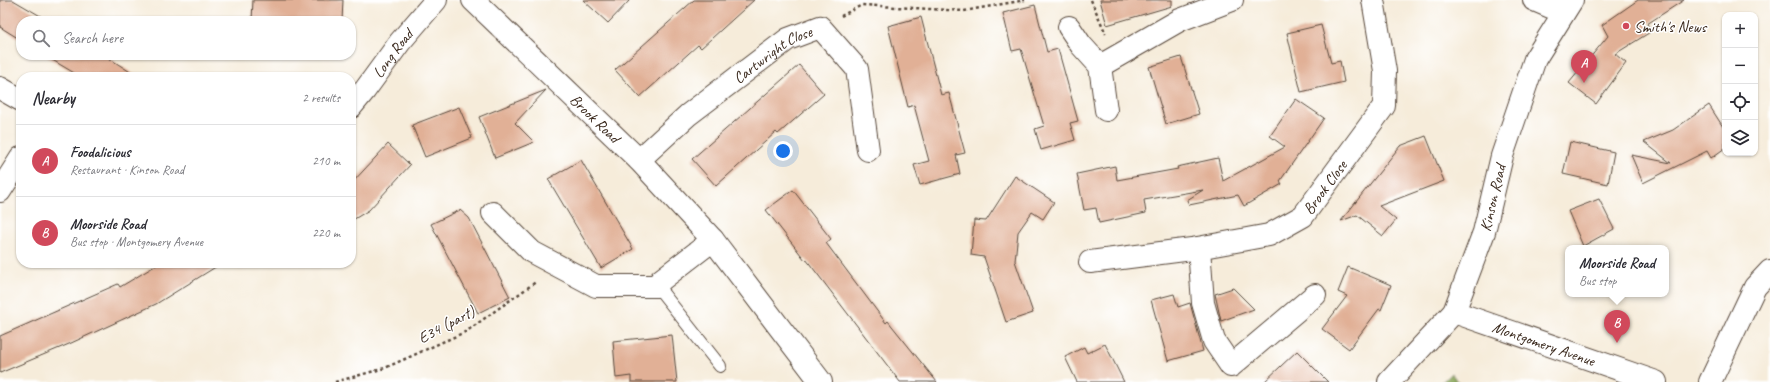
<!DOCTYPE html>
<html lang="en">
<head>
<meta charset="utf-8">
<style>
  :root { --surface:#fff; --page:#f7f7f7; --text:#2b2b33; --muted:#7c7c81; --line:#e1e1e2; --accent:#d1495b }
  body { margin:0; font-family:Caveat,sans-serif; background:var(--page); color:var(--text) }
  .controls { position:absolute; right:12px; top:12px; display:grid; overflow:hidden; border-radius:8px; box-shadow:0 1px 3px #0004 }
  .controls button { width:36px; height:36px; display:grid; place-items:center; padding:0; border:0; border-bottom:1px solid var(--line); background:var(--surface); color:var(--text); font:20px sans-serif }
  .you { position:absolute; left:783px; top:151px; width:14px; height:14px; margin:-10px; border:3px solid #fff; border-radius:50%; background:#1a73e8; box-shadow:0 0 0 6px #1a73e833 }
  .badge { display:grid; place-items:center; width:26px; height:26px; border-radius:50%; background:var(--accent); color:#fff; font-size:13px; font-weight:700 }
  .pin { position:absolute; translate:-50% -33px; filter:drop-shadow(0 1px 2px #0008) }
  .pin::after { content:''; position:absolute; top:21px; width:14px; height:12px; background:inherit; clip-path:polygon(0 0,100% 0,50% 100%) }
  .popup { position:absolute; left:1565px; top:245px; width:104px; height:52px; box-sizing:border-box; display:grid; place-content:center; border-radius:8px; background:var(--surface); filter:drop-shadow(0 1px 3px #0005); font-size:13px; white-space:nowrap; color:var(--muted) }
  .popup b { font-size:15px; color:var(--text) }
  .popup::after { content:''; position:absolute; left:50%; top:100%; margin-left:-8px; border:8px solid transparent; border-top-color:var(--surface) }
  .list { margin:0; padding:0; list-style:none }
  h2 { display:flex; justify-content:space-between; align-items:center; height:52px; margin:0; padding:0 16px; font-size:17px }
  h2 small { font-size:13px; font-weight:400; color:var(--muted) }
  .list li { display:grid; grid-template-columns:26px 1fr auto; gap:12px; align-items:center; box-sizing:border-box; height:72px; padding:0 16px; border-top:1px solid var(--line) }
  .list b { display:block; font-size:15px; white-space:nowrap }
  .list p { margin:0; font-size:13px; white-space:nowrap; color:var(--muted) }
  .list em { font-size:13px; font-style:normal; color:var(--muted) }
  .icon { flex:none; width:22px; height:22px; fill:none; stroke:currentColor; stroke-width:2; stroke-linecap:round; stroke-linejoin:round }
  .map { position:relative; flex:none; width:1770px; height:382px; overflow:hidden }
  .search { position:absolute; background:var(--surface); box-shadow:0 1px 3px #0004; left:16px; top:16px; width:340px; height:44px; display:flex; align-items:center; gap:10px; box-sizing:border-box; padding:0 14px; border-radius:16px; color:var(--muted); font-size:15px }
  .panel { position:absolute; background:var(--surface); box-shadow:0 1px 3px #0004; left:16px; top:72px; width:340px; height:196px; border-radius:16px }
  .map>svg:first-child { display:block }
</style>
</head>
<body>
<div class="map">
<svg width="1770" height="382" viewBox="0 0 1770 382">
  <rect width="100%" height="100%" fill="#fff"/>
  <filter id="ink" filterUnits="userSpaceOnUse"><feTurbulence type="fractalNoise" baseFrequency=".025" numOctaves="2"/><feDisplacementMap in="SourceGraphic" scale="8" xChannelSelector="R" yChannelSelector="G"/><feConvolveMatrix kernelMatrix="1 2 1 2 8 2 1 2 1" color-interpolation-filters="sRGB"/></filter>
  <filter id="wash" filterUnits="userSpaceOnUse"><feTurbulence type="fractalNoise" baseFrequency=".012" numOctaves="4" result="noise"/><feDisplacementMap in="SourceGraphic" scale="16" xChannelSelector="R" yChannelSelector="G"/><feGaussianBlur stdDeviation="0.9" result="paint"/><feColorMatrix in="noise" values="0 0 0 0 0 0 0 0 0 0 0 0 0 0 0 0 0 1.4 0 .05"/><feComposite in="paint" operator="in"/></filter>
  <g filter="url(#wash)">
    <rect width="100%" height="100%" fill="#f6ecda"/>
    <path fill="#89a65a" stroke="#62683c" d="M1451 373 1458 382H1442Z"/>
    <g id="blocks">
      <path fill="#e1b096" d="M0 0H13L49 21H21V40L0 27Z
        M253 0H343L342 21H252Z
        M583 0H630L608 23Z
        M694 0H754L701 48 698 45 640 97 615 70Z
        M1100 0H1172V6L1107 25Z
        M1638 0H1684L1647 24 1652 31 1615 54 1626 63 1596 104 1569 83 1608 36 1602 25Z
        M1035 5 1047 52 1058 49 1078 121 1070 123 1075 140 1041 150 1035 129 1044 126 1021 49 1012 51 1003 13Z
        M921 17 941 95 949 93 965 153 956 155 960 174 920 185 914 165 929 161 914 105 908 107 888 26Z
        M1321 25 1331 63 1340 61 1344 82 1301 92 1287 33Z
        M44 55H104L138 77H81Z
        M1181 57 1199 114 1166 124 1149 67Z
        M799 65 824 94 778 134 776 132 716 186 692 159Z
        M546 90 515 123 534 142 495 158 479 117Z
        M1296 99 1324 118 1280 181 1282 184 1244 206 1238 195 1189 205 1187 200 1203 190 1144 200 1146 213 1099 223 1096 208 1084 210 1077 174 1115 166 1117 180 1178 169 1177 167 1218 158 1223 181 1285 147 1270 136Z
        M1709 105 1725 130V148L1711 158 1707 151 1643 183 1631 155 1671 163 1644 142 1673 130Z
        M459 107 472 138 425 157 412 125Z
        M1426 136 1444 181 1379 206 1396 220 1383 236 1357 215 1341 221 1400 146Z
        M1570 142 1614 152 1608 184 1563 174Z
        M388 144 410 165 369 210 351 221V184Z
        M581 160 633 249 601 268 548 179Z
        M1015 176 1054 202 1043 219 1032 212 1018 232 1015 261 1033 313 1006 322 984 257 971 255 974 220 986 221Z
        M793 190 831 239 826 243 886 323 888 321 937 382H900L806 259 805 260 766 210Z
        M1599 199 1614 229 1583 246 1568 211Z
        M460 210 469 218 510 297 478 313 431 224Z
        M160 263H222L156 304 69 344 0 373V336L118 284 120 287Z
        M1348 267 1391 285 1381 310 1379 309 1349 349 1322 329 1347 296 1338 292Z
        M1233 288 1254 309 1221 321 1215 294Z
        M1174 294 1178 307 1190 303 1203 351 1168 361 1151 300Z
        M672 335 677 382H631V376L616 378 613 341Z
        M1105 344 1124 382H1077L1065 357 1084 347 1087 353Z
        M1297 351 1328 382H1264Z"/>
    </g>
  </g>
  <g filter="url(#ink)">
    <use href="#blocks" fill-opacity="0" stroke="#57473a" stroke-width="1"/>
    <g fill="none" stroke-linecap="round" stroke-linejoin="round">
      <defs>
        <path id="service" d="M657 286 720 366"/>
        <g id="minor">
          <path id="s1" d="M473 0 639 160 713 240 821 382"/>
          <path d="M1534 0 1562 12"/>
          <path d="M1069 27 1081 45 1100 66 1106 110"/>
          <path d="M1100 66 1180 20 1232 0"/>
          <path d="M0 88 21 100"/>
          <path id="s2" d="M351 107 365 90 400 42 436 0"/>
          <path id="s3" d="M639 160 688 115 788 39 820 27 857 69 868 150"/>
          <path d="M0 191 21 158"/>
          <path d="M493 213 532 252 596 286H657L661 280 713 240"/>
          <path d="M1199 248 1203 303 1214 341 1231 366 1315 295"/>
          <path id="s4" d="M1090 262 1192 249 1269 235 1303 216 1384 106 1385 71 1373 0"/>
          <path id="s5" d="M1454 312 1656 382"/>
          <path d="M1710 382 1755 287 1770 271"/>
        </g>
        <g id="tertiary">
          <path id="s6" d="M1389 382 1454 312 1484 232 1502 156 1535 59 1572 0"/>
        </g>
      </defs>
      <use href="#service" stroke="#57473a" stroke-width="14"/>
      <use href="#minor" stroke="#57473a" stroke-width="24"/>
      <use href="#tertiary" stroke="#57473a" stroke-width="24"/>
      <path stroke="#57473a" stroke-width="2.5" stroke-dasharray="3 3" stroke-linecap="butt" d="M1091 0 1106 34
        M841 16 862 5 964 11 1025 0
        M335 382 385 368 467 331 537 281"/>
      <use href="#service" stroke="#fff" stroke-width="12"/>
      <use href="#minor" stroke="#fff" stroke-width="22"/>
      <use href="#tertiary" stroke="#fff" stroke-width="22"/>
    </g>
  </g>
  <circle fill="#d1495b" stroke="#fff" stroke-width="1.5" cx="1626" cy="26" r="4"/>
  <g text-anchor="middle" stroke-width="3" stroke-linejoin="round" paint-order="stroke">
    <g font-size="16" fill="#3b2a1e" stroke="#fff" text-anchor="start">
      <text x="1634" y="32">Smith's News</text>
    </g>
    <g font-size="16" fill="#3b2a1e" stroke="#fff">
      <text dy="6" stroke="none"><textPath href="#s2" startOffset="68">Long Road</textPath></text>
      <text dy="6" stroke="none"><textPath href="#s3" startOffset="171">Cartwright Close</textPath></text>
      <text dy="6" stroke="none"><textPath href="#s1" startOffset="170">Brook Road</textPath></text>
      <text dy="6" stroke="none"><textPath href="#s4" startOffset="256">Brook Close</textPath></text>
      <text dy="6" stroke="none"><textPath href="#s6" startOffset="216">Kinson Road</textPath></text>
      <text transform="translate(446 324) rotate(-28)" y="6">E34 (part)</text>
      <text dy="6" stroke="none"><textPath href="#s5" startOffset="95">Montgomery Avenue</textPath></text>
    </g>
  </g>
</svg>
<div class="controls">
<button>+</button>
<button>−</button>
<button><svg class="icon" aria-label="locate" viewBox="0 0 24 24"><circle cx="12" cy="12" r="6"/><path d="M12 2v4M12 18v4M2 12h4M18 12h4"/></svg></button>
<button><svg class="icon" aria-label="layers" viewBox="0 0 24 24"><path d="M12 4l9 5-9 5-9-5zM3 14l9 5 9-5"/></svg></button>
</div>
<div class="you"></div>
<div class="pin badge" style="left:1584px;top:83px">A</div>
<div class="pin badge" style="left:1617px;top:343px">B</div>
<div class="popup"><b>Moorside Road</b>Bus stop</div>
<div class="search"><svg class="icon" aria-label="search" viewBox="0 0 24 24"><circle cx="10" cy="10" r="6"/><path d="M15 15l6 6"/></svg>Search here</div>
<section class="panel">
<h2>Nearby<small>2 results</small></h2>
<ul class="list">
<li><span class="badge">A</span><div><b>Foodalicious</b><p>Restaurant · Kinson Road</p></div><em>210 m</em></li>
<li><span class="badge">B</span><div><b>Moorside Road</b><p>Bus stop · Montgomery Avenue</p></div><em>220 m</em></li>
</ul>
</section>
</div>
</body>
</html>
